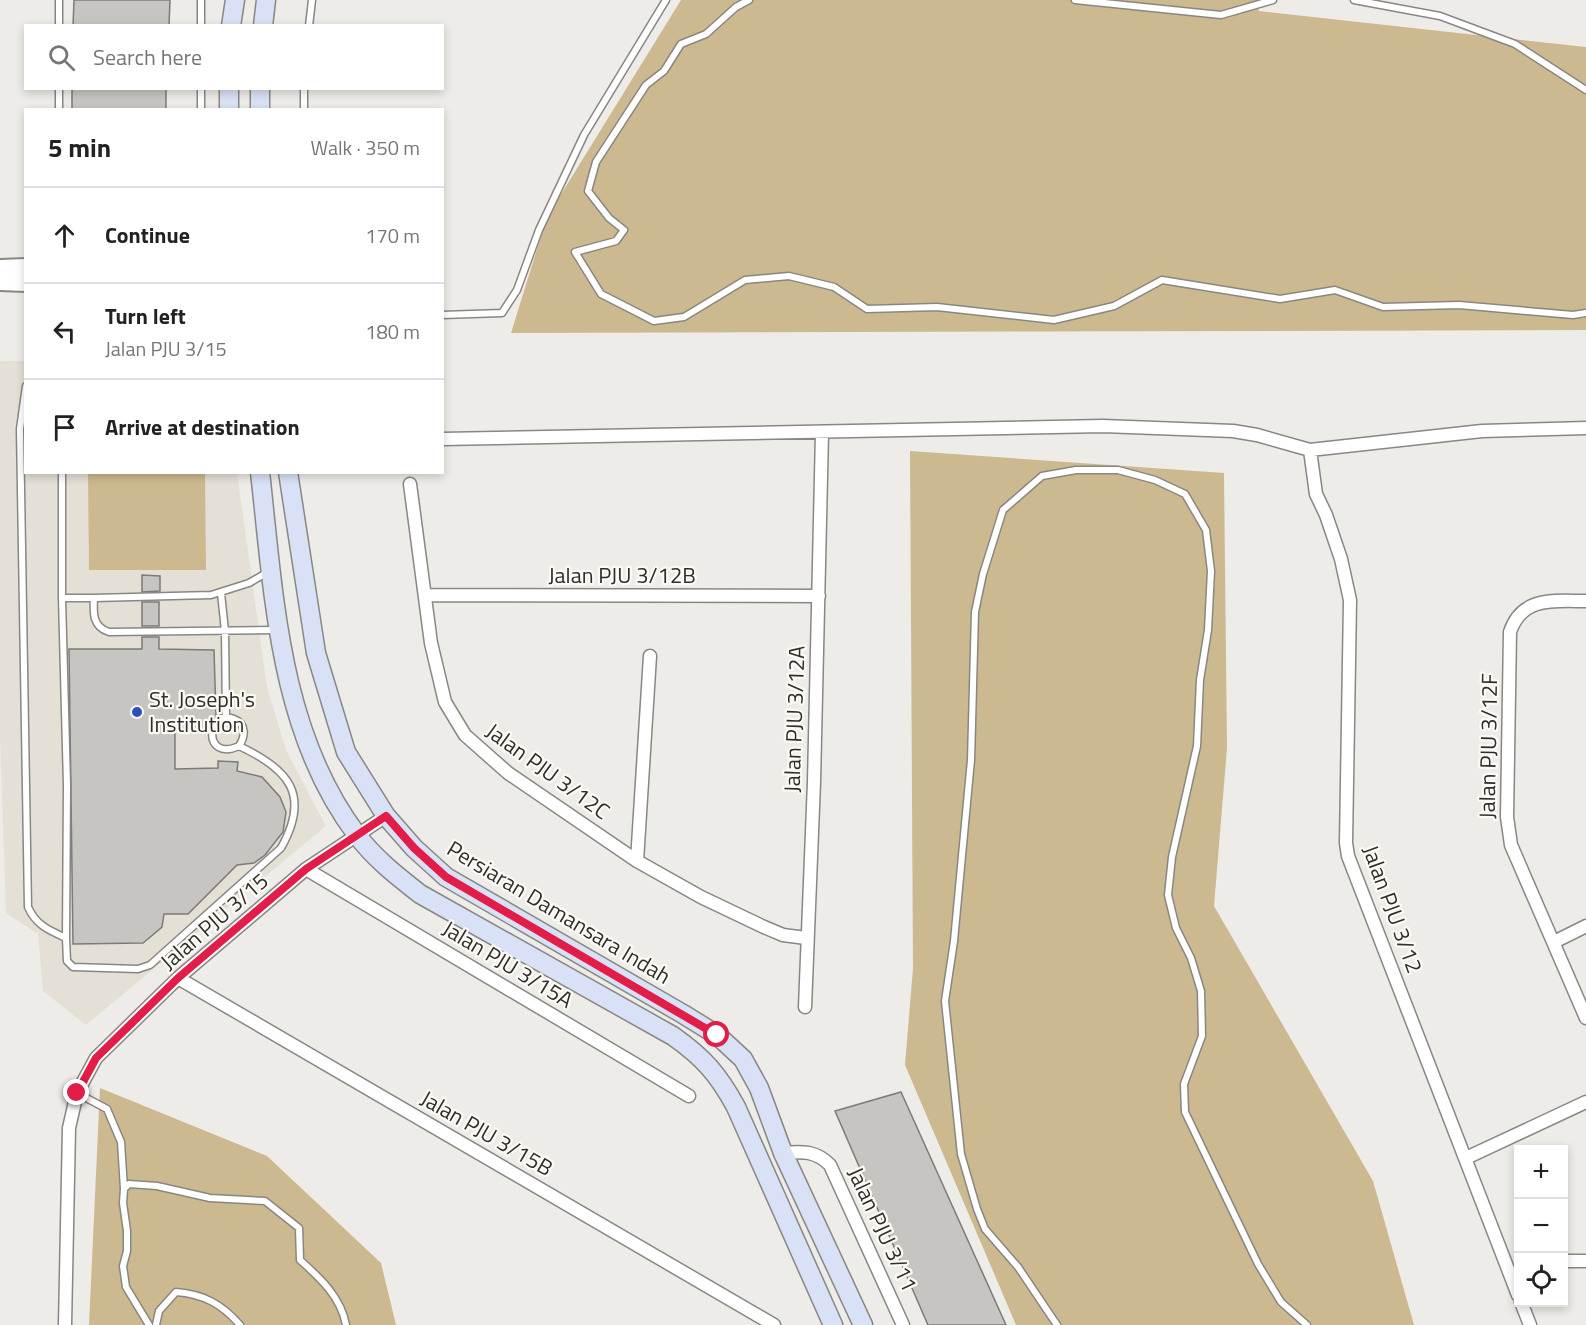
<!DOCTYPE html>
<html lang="en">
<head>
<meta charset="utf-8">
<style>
  :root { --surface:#fff; --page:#f2f2f2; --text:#222; --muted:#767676; --line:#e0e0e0 }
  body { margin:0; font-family:"Titillium Web",sans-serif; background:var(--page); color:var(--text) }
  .controls { position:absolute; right:18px; bottom:18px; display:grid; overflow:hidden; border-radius:0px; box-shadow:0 3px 9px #0003 }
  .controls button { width:54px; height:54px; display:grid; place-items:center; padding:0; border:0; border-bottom:2px solid var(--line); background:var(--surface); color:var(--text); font:30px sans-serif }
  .stop { position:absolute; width:18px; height:18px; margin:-14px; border:4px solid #e11d48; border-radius:50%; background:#fff }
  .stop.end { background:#e11d48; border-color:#fff; box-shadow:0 2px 6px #0008 }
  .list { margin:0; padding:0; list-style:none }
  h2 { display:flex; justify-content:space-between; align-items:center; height:78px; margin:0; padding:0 24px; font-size:26px }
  h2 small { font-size:20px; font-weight:400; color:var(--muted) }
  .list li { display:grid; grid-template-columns:39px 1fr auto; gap:18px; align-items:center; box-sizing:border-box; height:96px; padding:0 24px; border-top:2px solid var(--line) }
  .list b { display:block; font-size:22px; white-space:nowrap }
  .list p { margin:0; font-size:20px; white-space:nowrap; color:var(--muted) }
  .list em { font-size:20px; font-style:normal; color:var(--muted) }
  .icon { flex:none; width:33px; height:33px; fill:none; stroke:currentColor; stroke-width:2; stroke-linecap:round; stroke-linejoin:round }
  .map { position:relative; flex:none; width:1586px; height:1325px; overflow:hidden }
  .search { position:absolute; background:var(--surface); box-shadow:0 3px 9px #0003; left:24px; top:24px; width:420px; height:66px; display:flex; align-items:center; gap:15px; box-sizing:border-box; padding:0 21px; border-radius:0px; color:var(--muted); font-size:22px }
  .panel { position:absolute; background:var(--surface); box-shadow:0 3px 9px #0003; left:24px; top:108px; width:420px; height:366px; border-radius:0px }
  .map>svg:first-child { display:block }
</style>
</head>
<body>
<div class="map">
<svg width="1586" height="1325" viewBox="0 0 1586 1325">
  <rect width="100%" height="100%" fill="#eeece8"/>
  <path fill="#e5e0d6" d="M0 361H25L26 472 237 473 267 687 286 750 326 826 86 1025 43 991 38 934 6 913 0 737Z"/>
  <path fill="#cdb990" d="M681 0H1257L1259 11 1586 47V330L511 333 547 217Z
    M910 451 1224 473 1227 748 1214 906 1373 1181 1414 1325H1016L905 1065 913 968Z
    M88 473H205L206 570H89Z
    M100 1088 267 1156 381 1263 396 1325H89Z"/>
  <path fill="#c7c5c1" stroke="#7d7b77" stroke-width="1.5" d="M74 0H170L169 26H73Z
    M72 88H166V110H72Z
    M142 575 160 576V591L142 592Z
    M142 602H159V626H142Z
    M142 637H159V649L214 650 216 716 208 730 175 729V769L218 768V761L238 762 237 771 262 777 280 797 286 812 283 832 265 855 254 863 237 865 188 914H164L162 927 143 943 73 944 69 649H142Z
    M901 1092 1006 1325H928L835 1111Z"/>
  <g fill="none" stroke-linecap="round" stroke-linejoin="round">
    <defs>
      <path id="service" d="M201 0V26
        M749 0 736 7 706 34 681 44 664 71 646 85 596 162 588 191 609 218 624 230 616 241 575 252 601 294 654 321 684 317 745 280 789 276 834 287 867 309 937 307 1054 320 1114 306 1162 280 1280 299 1335 290 1383 307 1459 305 1573 315 1586 313
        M1075 0 1221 15 1273 0
        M1354 0 1440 16 1515 44 1586 90
        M59 26V0
        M309 26 312 0
        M201 88V110
        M59 110V88
        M304 110V88
        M442 315 502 313 517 290 539 230 584 135 666 0
        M26 386 20 429 28 907C36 925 48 930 66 938
        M62 472V598L67 785 66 938 67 961 73 967 138 969 150 965 281 848C311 795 289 769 239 746 202 763 206 707 234 719 247 724 245 737 239 746
        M268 572 249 583 211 595 94 598C93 614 93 627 109 632L277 630
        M221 593 225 631 226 717
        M62 598H94
        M77 1093 107 1109 121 1142 124 1189
        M149 1325 126 1287 123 1266 127 1251V1231L123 1203 124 1189 129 1184 157 1186 210 1198 265 1201 299 1228 300 1260C320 1278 341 1297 346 1325
        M156 1325 159 1311 176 1292C203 1294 222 1304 240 1325
        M1057 1325 1018 1267 985 1229 977 1209 961 1154 945 1001 954 941 971 760 975 612 983 574 1003 510 1042 476 1076 470H1118L1155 480 1185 494 1206 530 1211 571 1208 630 1200 680 1197 746 1172 857 1168 895 1176 928 1191 958 1201 991 1202 1036 1184 1084 1185 1112 1258 1264 1281 1302 1307 1325"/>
      <path id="minor" d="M442 439 1103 426 1233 431 1257 435 1310 450 1482 431 1586 428
        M1310 450 1316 494 1326 515 1341 559 1350 600 1346 843 1348 856 1518 1295
        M410 484 431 643 445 702 465 735 508 773 637 861 701 897 764 927 783 935 806 938
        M425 595 819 596
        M1586 601C1554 601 1522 596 1510 632L1507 817 1511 845 1586 1018
        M637 861 650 656
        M306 869 689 1096
        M1554 942 1586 926
        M178 978 774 1325
        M805 1007 814 782 822 433
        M783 1153C803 1151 816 1151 830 1165L903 1325
        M1466 1158 1586 1102
        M1564 1261H1586
        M1521 1302 1530 1325
        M65 1325 69 1128 77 1093 96 1058 178 978 306 869 386 816"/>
      <path id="tertiary" d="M0 268 26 267
        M0 282 26 283"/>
      <path id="secondary" d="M231 26 235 0
        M263 26 266 0
        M260 88V110
        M229 110V88
        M260 472C274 596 279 732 357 835 374 858 397 876 420 894L673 1036C704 1058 718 1074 736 1107L833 1325
        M288 472 316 653 346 752 386 816 414 848 446 877 683 1014 717 1035 743 1059 759 1088 783 1153 863 1325"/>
    </defs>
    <use href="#service" stroke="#898783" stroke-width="9"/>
    <use href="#minor" stroke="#898783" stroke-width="15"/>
    <use href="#tertiary" stroke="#898783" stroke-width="20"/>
    <use href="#secondary" stroke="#898783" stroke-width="21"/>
    <use href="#service" stroke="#fff" stroke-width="6"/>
    <use href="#minor" stroke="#fff" stroke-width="12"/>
    <use href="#tertiary" stroke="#fff" stroke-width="16"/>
    <use href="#secondary" stroke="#d8e1f5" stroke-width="18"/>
  </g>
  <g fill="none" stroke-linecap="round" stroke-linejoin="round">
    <path stroke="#e11d48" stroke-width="8" d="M77 1093 96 1058 178 978 306 869 386 816 414 848 446 877 717 1035"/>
  </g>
  <circle fill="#2b4fbe" stroke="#fcfaf5" stroke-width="2" cx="137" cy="712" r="6"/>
  <g text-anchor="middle" stroke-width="4.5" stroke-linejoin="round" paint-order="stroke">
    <g font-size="22" fill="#2f2e2d" stroke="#fcfaf5">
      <text x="622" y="583">Jalan PJU 3/12B</text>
      <text transform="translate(794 719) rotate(-88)" y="8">Jalan PJU 3/12A</text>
      <text transform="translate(1488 746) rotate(-89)" y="8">Jalan PJU 3/12F</text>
      <text transform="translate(548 771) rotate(36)" y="8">Jalan PJU 3/12C</text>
      <text transform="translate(1393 909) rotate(70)" y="8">Jalan PJU 3/12</text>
      <text transform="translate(559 912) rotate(31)" y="8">Persiaran Damansara Indah</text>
      <text transform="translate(214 921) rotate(-41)" y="8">Jalan PJU 3/15</text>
      <text transform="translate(508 964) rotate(31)" y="8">Jalan PJU 3/15A</text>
      <text transform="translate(487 1133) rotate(30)" y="8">Jalan PJU 3/15B</text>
      <text transform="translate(883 1229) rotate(65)" y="8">Jalan PJU 3/11</text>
    </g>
    <g font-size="22" fill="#2f2e2d" stroke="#fcfaf5" text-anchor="start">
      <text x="149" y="707">St. Joseph's<tspan x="149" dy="25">Institution</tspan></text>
    </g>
  </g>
</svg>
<div class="controls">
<button>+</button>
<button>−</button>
<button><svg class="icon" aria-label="locate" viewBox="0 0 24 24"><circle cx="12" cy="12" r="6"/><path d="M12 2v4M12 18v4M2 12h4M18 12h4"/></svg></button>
</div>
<div class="stop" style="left:717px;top:1035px"></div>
<div class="stop end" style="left:77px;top:1093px"></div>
<div class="search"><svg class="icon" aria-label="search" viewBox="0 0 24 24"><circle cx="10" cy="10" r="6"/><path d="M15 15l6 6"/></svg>Search here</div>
<section class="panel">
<h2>5 min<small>Walk · 350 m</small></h2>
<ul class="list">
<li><svg class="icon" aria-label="ahead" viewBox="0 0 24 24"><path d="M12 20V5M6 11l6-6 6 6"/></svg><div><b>Continue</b></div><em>170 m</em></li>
<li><svg class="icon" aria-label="left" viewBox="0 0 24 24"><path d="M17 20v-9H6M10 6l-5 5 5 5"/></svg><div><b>Turn left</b><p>Jalan PJU 3/15</p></div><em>180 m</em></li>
<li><svg class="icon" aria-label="arrive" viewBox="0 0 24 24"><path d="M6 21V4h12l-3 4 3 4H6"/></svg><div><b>Arrive at destination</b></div></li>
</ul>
</section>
</div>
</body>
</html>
